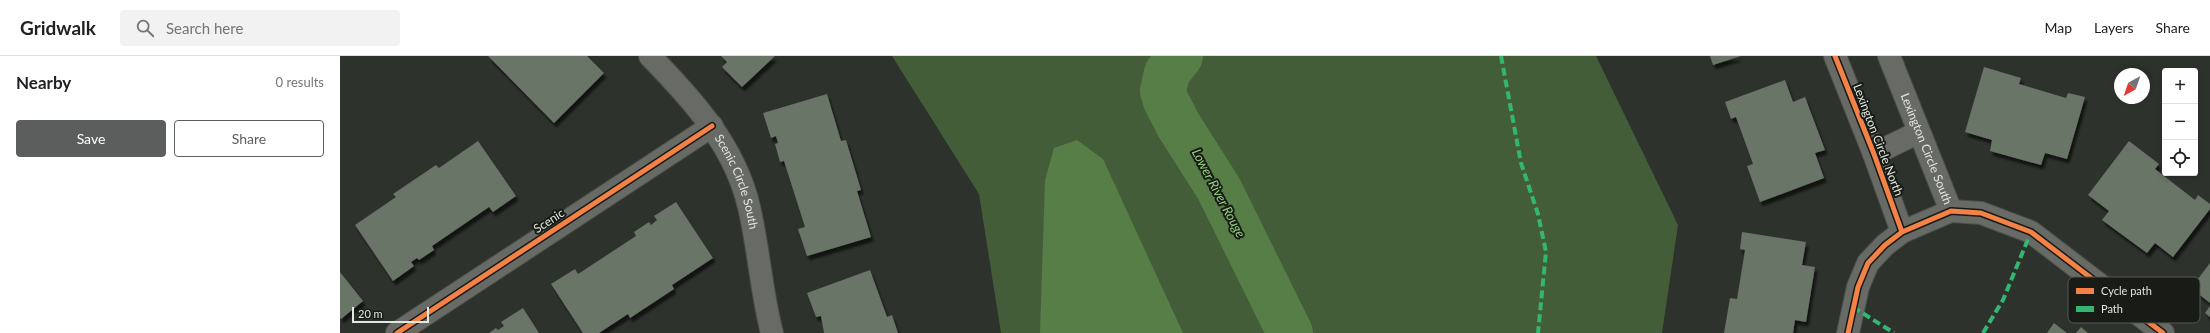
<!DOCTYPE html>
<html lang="en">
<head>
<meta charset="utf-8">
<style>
  :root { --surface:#fff; --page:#f2f2f2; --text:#202124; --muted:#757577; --line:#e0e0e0; --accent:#5b5e5c }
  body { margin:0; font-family:Lato,sans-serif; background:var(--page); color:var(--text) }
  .controls { position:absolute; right:12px; top:12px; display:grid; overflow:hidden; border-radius:4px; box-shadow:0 2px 6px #0003 }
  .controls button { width:36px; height:36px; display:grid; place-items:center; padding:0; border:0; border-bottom:1px solid var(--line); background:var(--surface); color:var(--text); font:20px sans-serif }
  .compass { position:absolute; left:1774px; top:12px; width:36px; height:36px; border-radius:50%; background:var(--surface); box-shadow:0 2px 6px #0003; rotate:220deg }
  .scale { position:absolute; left:12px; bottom:10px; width:77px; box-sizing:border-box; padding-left:4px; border:2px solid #e2e7e0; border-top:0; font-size:11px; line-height:14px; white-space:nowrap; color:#e2e7e0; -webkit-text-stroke:3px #181b16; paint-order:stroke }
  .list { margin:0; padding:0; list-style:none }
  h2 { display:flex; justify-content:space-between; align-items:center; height:52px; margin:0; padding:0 16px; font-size:17px }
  h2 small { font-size:13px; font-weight:400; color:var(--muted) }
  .actions { display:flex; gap:8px; padding:12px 16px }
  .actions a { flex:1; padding:9px 0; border:1px solid var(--accent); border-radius:4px; text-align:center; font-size:14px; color:var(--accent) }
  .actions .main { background:var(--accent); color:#fff }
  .icon { flex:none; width:22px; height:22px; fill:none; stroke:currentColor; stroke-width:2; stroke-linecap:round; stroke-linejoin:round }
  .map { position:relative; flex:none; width:1870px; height:277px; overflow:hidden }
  header { display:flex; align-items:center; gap:24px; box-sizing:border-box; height:56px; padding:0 20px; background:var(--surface); border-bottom:1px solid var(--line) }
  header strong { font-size:19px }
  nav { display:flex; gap:22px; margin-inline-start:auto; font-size:14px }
  .search { width:280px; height:36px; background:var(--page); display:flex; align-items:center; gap:10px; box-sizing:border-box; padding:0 14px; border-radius:4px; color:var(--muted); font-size:15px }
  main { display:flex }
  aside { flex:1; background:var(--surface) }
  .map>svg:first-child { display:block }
</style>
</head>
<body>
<header>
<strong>Gridwalk</strong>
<div class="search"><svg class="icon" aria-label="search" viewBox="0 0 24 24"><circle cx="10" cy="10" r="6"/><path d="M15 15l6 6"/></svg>Search here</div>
<nav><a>Map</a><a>Layers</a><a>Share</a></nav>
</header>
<main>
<aside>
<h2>Nearby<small>0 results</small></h2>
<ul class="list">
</ul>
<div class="actions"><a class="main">Save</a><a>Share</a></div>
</aside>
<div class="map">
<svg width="1870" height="277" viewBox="0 0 1870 277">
  <defs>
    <filter id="shadow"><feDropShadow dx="2.5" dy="4.5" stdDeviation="1" flood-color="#0009"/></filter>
  </defs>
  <rect width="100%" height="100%" fill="#2e322d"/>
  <path fill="#445d39" d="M552 0H1256L1338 169 1322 277H661L639 138Z"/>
  <path fill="#577e46" d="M737 84 763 103 843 277H700L705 124 714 92Z"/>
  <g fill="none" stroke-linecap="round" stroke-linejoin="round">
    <path stroke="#577e46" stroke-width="46" d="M840 0 827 17 823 35 826 45 839 70 879 133 950 277"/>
  </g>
  <path fill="#697466" filter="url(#shadow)" d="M148 0H247L264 17 214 67Z
    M381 0H435L402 31 382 11 387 6Z
    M1370 0H1401L1373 9Z
    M1644 11 1681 22 1679 28 1726 42 1728 37 1745 41 1727 103 1705 97 1701 109 1650 95 1652 84 1625 76Z
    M1445 24 1453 46 1465 41 1485 94 1475 97 1484 122 1420 146 1407 110 1413 108 1396 61 1391 63 1385 46Z
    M487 38 501 85 506 84 521 134 517 135 531 181 467 200 458 173 465 171 444 105 440 106 435 88 438 87 436 80 431 82 423 57Z
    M138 85 176 140 153 156 149 151 92 190 94 194 79 204 77 202 71 206 74 210 53 225 15 169 56 141 53 138 96 109 99 112Z
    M1789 85 1819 108 1815 113 1855 144 1858 139 1870 148V153L1833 201 1815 187 1807 197 1762 164 1769 155 1748 139Z
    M336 146 373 202 332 229 334 233 290 262 288 258 259 277H243L211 228 235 213 238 218 296 180 294 176 309 166 311 169 317 164 314 160Z
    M1402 176 1466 186 1462 209 1475 211 1466 266 1455 264 1453 277H1384L1390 242 1397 243 1405 194 1400 193Z
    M1870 207V247L1851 232Z
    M530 214 547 261 552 259 558 277H484L481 260 476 261 467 237Z
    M0 216 23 245 1 263 0 262Z
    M1870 250V261L1865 257Z
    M183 252 199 277H149L156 272 158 274 164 270 161 266Z
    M1714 267 1727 277H1707Z
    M1741 271 1748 277H1736Z"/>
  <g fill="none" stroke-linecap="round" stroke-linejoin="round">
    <defs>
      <g id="street">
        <path id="s1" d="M310 0C352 43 395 90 409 151 419 193 421 235 432 277"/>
        <path d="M1495 0 1534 98 1562 176"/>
        <path id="s2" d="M1549 0 1611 155"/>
        <path d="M1534 98 1579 76"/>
        <path d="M57 277 372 70"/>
        <path d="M1508 277 1518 231 1528 207 1545 189 1562 176 1611 155 1641 157 1691 176 1823 277"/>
      </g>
    </defs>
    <use href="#street" stroke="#4b4f4a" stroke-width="24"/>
    <use href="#street" stroke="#676a65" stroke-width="22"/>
    <path stroke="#33b770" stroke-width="4" stroke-dasharray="8 4" stroke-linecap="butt" d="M1161 0 1181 107 1198 158 1206 196 1198 277
      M1513 251 1554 277
      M1643 277 1663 244 1691 176"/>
    <defs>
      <path id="cycleway" d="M1495 0 1534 98 1562 176
        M57 277 372 70
        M1508 277 1518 231 1528 207 1545 189 1562 176 1611 155 1641 157 1691 176 1823 277"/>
    </defs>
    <use href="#cycleway" stroke="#181b16" stroke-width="8"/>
    <use href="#cycleway" stroke="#f48246" stroke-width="5"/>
  </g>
  <g text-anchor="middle" stroke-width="4" stroke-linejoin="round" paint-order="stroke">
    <g font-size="12" fill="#e2e7e0" stroke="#181b16">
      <text transform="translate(1538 84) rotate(69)" y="4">Lexington Circle North</text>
      <text dy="4" stroke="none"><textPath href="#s2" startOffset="100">Lexington Circle South</textPath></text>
      <text dy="4" stroke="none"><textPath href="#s1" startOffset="155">Scenic Circle South</textPath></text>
      <text transform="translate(209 165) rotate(-33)" y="4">Scenic</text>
    </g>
    <g font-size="13" font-style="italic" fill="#97d37d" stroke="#181b16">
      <text transform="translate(879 137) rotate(62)" y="5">Lower River Rouge</text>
    </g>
  </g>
  <rect x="1728" y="221" width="132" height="46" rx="6" fill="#181b16" stroke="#555853" stroke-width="1"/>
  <rect x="1736" y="232" width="18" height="6" fill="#f48246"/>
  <rect x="1736" y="250" width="18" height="6" fill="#33b770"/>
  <g font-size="11" fill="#e2e7e0">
    <text x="1761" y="239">Cycle path</text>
    <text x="1761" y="257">Path</text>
  </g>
</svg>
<div class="controls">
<button>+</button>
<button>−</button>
<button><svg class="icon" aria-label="locate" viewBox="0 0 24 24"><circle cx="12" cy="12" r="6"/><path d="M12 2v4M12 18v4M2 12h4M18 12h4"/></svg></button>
</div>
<svg class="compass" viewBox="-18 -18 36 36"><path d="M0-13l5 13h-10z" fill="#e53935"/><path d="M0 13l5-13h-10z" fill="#757577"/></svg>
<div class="scale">20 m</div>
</div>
</main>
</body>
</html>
